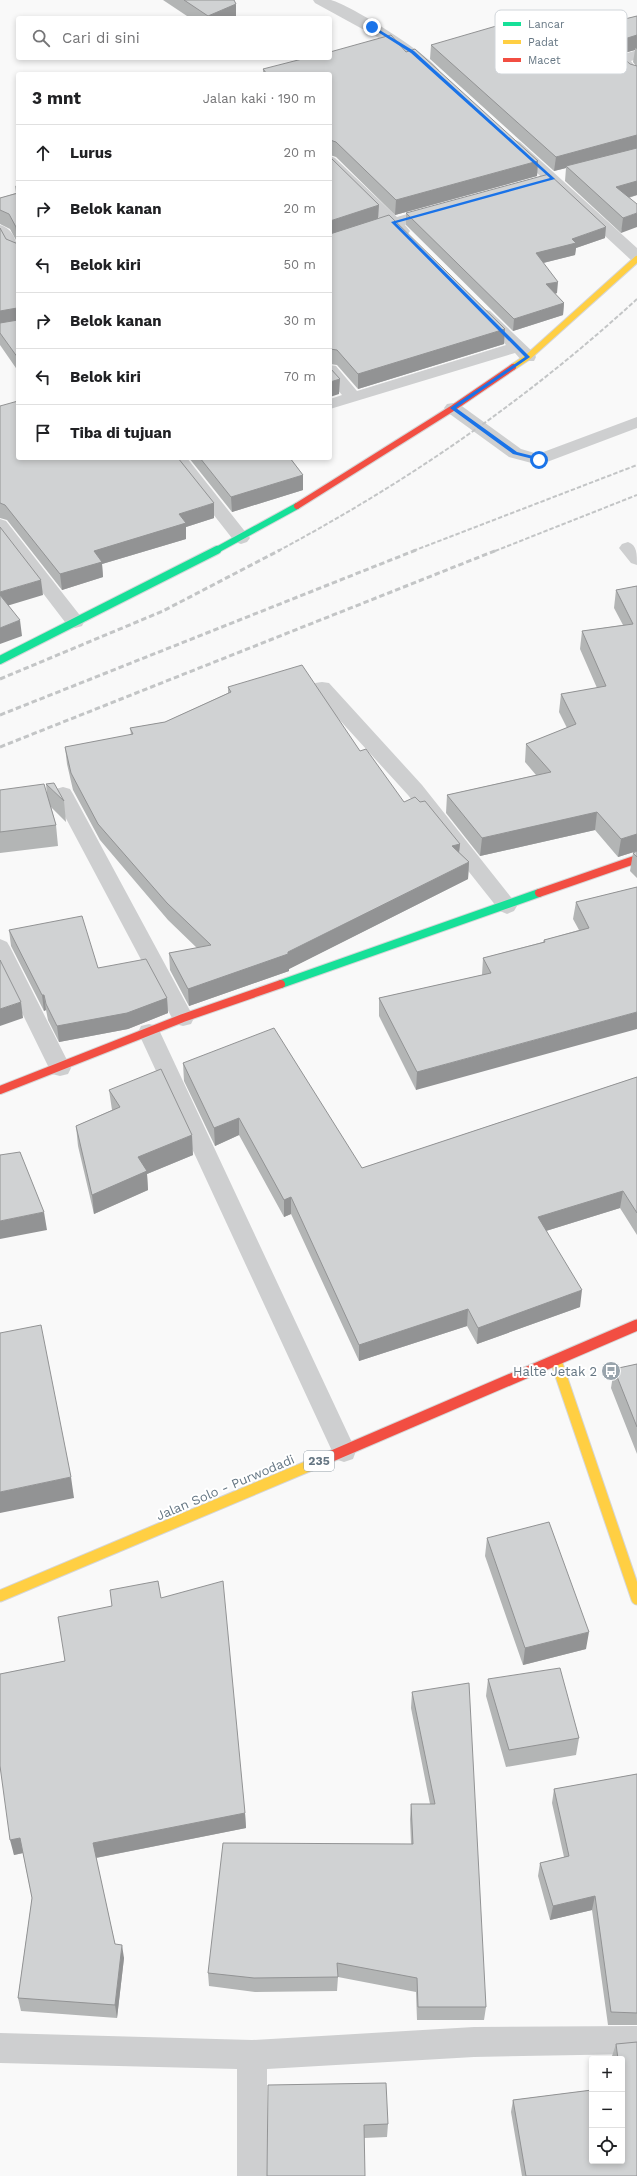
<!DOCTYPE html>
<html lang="id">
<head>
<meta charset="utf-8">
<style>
  :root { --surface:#fff; --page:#f6f6f6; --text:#202124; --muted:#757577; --line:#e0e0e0 }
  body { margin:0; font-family:"Work Sans",sans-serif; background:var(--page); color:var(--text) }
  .controls { position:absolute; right:12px; bottom:12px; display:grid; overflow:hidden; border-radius:4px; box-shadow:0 2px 6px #0003 }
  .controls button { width:36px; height:36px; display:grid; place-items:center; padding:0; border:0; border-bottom:1px solid var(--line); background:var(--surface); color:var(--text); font:20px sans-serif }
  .stop { position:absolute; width:12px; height:12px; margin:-9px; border:3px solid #1a73e8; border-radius:50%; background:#fff }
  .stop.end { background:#1a73e8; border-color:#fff; box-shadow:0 1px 4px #0008 }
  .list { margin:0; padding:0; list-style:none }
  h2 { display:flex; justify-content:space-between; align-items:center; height:52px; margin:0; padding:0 16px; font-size:17px }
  h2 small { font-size:13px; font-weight:400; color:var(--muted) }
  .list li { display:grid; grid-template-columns:26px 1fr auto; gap:12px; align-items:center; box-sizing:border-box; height:56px; padding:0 16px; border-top:1px solid var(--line) }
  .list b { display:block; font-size:15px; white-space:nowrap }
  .list em { font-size:13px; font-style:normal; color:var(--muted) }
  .icon { flex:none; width:22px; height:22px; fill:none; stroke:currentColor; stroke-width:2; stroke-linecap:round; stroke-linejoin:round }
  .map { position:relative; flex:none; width:637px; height:2176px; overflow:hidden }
  .search { position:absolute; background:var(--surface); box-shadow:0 2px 6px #0003; left:16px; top:16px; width:316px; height:44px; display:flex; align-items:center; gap:10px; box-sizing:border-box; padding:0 14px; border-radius:4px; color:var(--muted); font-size:15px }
  .panel { position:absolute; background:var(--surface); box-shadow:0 2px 6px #0003; left:16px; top:72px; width:316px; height:388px; border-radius:4px }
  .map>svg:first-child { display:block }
</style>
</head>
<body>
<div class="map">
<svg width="637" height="2176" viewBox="0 0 637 2176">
  <rect width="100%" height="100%" fill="#f9f9f9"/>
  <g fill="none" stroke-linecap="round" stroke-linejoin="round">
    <defs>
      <path id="fast-far1" d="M215 551 297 506"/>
      <path id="fast" d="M0 660 217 550
        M281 984 539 893"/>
      <path id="slow-far1" d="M513 367 528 357 637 259"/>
      <path id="slow" d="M556 1361 637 1599
        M0 1596 311 1465"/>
      <path id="jam-far2" d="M297 506 453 408 513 367"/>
      <path id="jam-far1" d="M539 893 637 859
        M0 1090 183 1018 281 984"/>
      <path id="jam" d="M311 1465 637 1325"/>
    </defs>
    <use href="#fast-far1" stroke="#d5d6d7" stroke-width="8"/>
    <use href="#fast" stroke="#d5d6d7" stroke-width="10"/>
    <use href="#slow-far1" stroke="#d5d6d7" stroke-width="8"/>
    <use href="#slow" stroke="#d5d6d7" stroke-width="13"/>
    <use href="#jam-far2" stroke="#d5d6d7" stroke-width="8"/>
    <use href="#jam-far1" stroke="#d5d6d7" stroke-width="10"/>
    <use href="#jam" stroke="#d5d6d7" stroke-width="13"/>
    <path fill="#cecfd0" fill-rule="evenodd" d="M313 0C319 0 326 0 331 0 352 6 427 53 439 70L437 73H427L388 43 315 3Z
      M637 50V59L631 61 637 69V80C627 78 617 69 616 59L618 56Z
      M515 140 520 142 637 248V262L631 260 510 148 507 145 510 142Z
      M330 156 335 158 397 217 434 206 439 208 442 211 439 214 405 225 410 231 408 234H396L391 229 330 248V238L383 222 330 169Z
      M0 225C15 229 18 245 18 258 3 254 0 238 0 225Z
      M484 309 490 311 534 353 536 357 534 361H522L515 353 330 409V399L342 395 330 381V365L336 366 357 391 506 345 476 314 478 311Z
      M453 403 459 404 521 449 538 454 637 417V428L539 465 509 457 447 412 444 408 447 404Z
      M169 458H187L247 534 250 538 247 542 241 544 235 542Z
      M0 519 6 521 82 618 84 622 82 626 75 628 68 626 0 537Z
      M628 542C637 545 637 554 637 565L631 563 619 548 622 544Z
      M322 682 329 683 422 785 514 901 517 906 514 911 507 914 500 911 408 795 315 693 312 688 315 683Z
      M63 787 70 789 73 794 194 1018 191 1024 183 1026 175 1024 172 1018 53 794 56 789Z
      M0 939 7 942 10 947 71 1068 68 1074 60 1076 52 1074 49 1068 0 968Z
      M149 1024 157 1026 160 1032 356 1451 353 1459 344 1462 335 1459 332 1451 138 1032 141 1026Z
      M637 2026V2054L474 2057 267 2069V2176H237V2069L0 2063V2033L252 2040 474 2027Z"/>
    <use href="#fast-far1" stroke="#16e098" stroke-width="6"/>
    <use href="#fast" stroke="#16e098" stroke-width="8"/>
    <use href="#slow-far1" stroke="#ffcf43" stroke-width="6"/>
    <use href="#slow" stroke="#ffcf43" stroke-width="11"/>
    <use href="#jam-far2" stroke="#f24e42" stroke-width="6"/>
    <use href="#jam-far1" stroke="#f24e42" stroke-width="8"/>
    <use href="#jam" stroke="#f24e42" stroke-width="11"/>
    <path stroke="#c3c5c6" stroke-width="2" stroke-dasharray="4.5 2" stroke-linecap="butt" d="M278 551C409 481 528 399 637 299
      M413 551 637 465
      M495 551 637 495"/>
    <path stroke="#c3c5c6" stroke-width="3" stroke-dasharray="5.5 3" stroke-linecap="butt" d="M0 679 163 611 280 550
      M0 715 416 550
      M0 747 497 550"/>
  </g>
  <path fill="#b3b5b5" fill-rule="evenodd" d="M163 0H234L236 18H190Z
    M637 16V195L629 198 621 233 565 181 566 168 554 171 430 59 431 45 531 42ZM635 50 633 62 636 66 630 64 621 56 620 54Z
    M406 52 538 161 537 176 395 215 336 157 330 155V74H263V69Z
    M330 157 378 218 504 344 358 389 337 365 330 364Z
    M18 185V371L0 345V228L6 239 18 244 17 242 10 229 0 224V198L16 193 15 186Z
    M406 213 605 238 576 248 575 255 543 263 557 293 555 294 564 303 563 315 513 331 406 225Z
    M0 406 214 518 186 527V539L102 564 103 577 62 590 7 520 0 518Z
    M189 458H290L303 475V490L232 512Z
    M637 586V851L618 857 595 830 480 856 446 813 447 795 536 775 525 762 526 744 567 728 559 712 561 694 597 688 580 649 582 631 623 625 614 608 616 590Z
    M228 687 360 751 404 802 460 844 459 852 469 862 468 879 289 969V971L189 1006 170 970 169 953 197 948 168 920 100 840 73 790 67 764 65 747 131 735 130 728 165 722 228 693Z
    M46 784 64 801 66 822 51 807 56 825 58 846 0 853V790L47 795Z
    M637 851V878L630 871 633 853Z
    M637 887 416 1090 379 1016V998L482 975 483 958 543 942 544 940 579 930 573 919 576 902Z
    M9 930 167 998 168 1013 128 1029 59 1042 48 1020 46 1010 44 1011 11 946Z
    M183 1063 362 1168 637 1077V1235L620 1208 546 1231 580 1307 477 1344 467 1326 359 1361 291 1214 284 1217 239 1135 215 1146 184 1081Z
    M109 1090 193 1155 147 1174 148 1190 94 1214 78 1146 76 1126 112 1110Z
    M637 1364V1454L611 1388 614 1369Z
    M487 1538 586 1649 523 1665 485 1556Z
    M161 1598 245 1813 246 1828 96 1858 115 1944 124 1958 117 2018 21 2011 18 1998 32 1898 23 1853 14 1855 1 1770H0V1674L65 1661Z
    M488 1679 579 1738 576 1755 506 1767 486 1696Z
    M412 1692 486 2007 484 2020H417L416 1992 338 1977 337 1991 255 1992 209 1986 208 1973 411 1844 410 1819 411 1804H430L411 1708Z
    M637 1774V2025H608L592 1910 550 1920 538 1876 540 1863 564 1857 552 1803 554 1789Z
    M637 2042V2176H522L511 2112 513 2100 592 2090V2161H622V2059H613L612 2056 616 2044Z
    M268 2085 388 2124 387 2137 364 2138Z"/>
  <path fill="#929394" d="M236 4V18H208V16Z
    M637 35V49L635 48V50L617 55 616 45 618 41Z
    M637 135V149L566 166V168L554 171 556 157Z
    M538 161 537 176 395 215 396 200Z
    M637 181V195L615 201 616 187Z
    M379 205 378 220 330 236V221Z
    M637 213V227L621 233 623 218Z
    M606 227 605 238 576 248 575 255 535 265 536 253 572 239Z
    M558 282 557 293 545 296 546 284Z
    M564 303 563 315 513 331 514 319Z
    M17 308 18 323 0 327V311Z
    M505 329 504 344 358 389V374Z
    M340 379 339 394 330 397V382Z
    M303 475V490L232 512 231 497Z
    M214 503V518L186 527V539L102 564 103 577 62 590 60 574 94 551 179 514Z
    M41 580 43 595 0 608V592Z
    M20 620 22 636 0 644V628Z
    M597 812 595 830 480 856 482 838Z
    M637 834V851L618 857 621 839Z
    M460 844 458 861 452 846Z
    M469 862 468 879 289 969V971L189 1006 188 989 288 952Z
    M42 995H44L46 1010 44 1011Z
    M167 998 168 1013 128 1029 59 1042 57 1026Z
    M21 1002 23 1018 0 1026V1009Z
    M637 1012V1029L416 1090 417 1072Z
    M239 1118V1135L215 1146 214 1128Z
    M192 1135 193 1155 147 1174 148 1190 94 1214 92 1195 138 1157Z
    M623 1191 620 1208 536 1234 538 1217Z
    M291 1197V1214L284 1217V1200Z
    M44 1212 47 1230 0 1239V1221Z
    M582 1290 580 1307 477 1344 478 1328Z
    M468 1309 467 1326 359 1361V1345Z
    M71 1477 74 1498 0 1513V1492Z
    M589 1632 586 1649 523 1665 525 1648Z
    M245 1813 246 1828 95 1858 93 1843Z
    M20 1838 23 1853 14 1855 10 1840Z
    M595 1896 592 1910 550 1920 553 1906Z
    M122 1945 124 1958 117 2018 115 2005Z"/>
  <path fill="#d0d2d3" stroke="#929394" d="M184 0H234L236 4 208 16Z
    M637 16V35L618 41 616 45 621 56 630 64 637 66V135L556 157 431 45 510 22 531 42Z
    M391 35 406 52 415 49 538 161 396 200 336 142 330 140V74H267L263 69 306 58H330V52Z
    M637 148V181L616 187 637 204V213L623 218 566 166Z
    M330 157 379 205 330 221Z
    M549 174 606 227 572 239 576 243 536 253 558 282 546 284 564 303 514 319 406 213Z
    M18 193V358L0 333V323L18 320 17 308 0 311V228L6 239 18 244 16 227 9 214 0 210V198Z
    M389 215 505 329 358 374 337 350 330 349V234Z
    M330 368 340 379 330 382Z
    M18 401V458H178L214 503 179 514 186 523 94 551 102 562 60 574 5 505 0 503V406Z
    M200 458H290L303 475 231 497Z
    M0 527 41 580 0 592Z
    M637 586V834L621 839 597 812 482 838 447 795 551 772 526 744 576 724 561 694 606 686 582 631 633 624 616 590Z
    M0 595 20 620 0 628Z
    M302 665 360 751 366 749 404 802 415 797 420 802 425 801 460 844 452 846 469 862 288 952V954L188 989 169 953 211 945 167 903 98 824 71 773 65 747 133 734 130 728 165 722 231 692 228 687Z
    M54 783 64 801 46 784Z
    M44 784 56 825 0 832V790Z
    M637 851V857L633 853Z
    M637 887V1012L417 1072 379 998 491 973 483 958 545 942 544 940 589 928 576 902Z
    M82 916 98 968 146 959 167 998 127 1013 57 1026 46 1004 44 995H42L9 930Z
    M0 960 21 1002 0 1009Z
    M274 1028 362 1168 637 1077V1213L623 1191 538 1217 582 1290 478 1328 468 1309 359 1345 291 1197 284 1200 239 1118 214 1128 183 1063Z
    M161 1069 192 1135 138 1157 147 1171 92 1195 76 1126 120 1107 109 1090Z
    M20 1152 44 1212 0 1221V1155Z
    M41 1325 71 1477 0 1492V1333Z
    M637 1364V1427L614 1369Z
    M549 1522 589 1632 525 1648 487 1538Z
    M158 1581 161 1598 223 1581 245 1813 93 1843 115 1944 122 1945 115 2005 18 1998 32 1898 20 1838 10 1840 0 1766V1674L65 1661 58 1617 112 1606 110 1590Z
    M560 1668 579 1738 509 1750 488 1679Z
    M469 1683 486 2007H418L417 1978 337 1963 338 1977 254 1978 208 1973 223 1843 413 1844 411 1804H435L412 1692Z
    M637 1774V2013L611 2012 595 1896 553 1906 540 1863 569 1856 554 1789Z
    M637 2042V2176H526L513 2100 592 2090V2161H622V2059H618L616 2044Z
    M386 2083 388 2124 364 2125 365 2176H267L268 2085Z"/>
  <path fill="#1a73e8" d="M373 26 414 51 555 179 396 223 530 357 456 408 517 452 541 458V461L513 454 450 408 525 357 391 222 550 178 411 53 370 27Z"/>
  <defs>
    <symbol id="bus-disc" viewBox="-11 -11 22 22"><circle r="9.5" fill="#99a4ac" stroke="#fff"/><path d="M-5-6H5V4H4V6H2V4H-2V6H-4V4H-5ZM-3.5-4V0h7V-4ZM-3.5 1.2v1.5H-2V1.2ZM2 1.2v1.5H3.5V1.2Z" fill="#fff"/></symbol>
  </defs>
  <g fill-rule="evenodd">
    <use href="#bus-disc" x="600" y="1360" width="22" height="22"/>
  </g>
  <g text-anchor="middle" stroke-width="4" stroke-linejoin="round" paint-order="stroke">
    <rect fill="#fff" stroke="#939fa8" stroke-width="1" x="304" y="1451" width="30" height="20" rx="3"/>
    <g font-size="12" font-weight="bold" fill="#657683">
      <text x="319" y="1465">235</text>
    </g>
    <g font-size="13" fill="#657683" stroke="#fff" text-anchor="end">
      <text x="597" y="1376">Halte Jetak 2</text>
    </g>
    <g font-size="13" fill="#657683" stroke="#fff">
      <text transform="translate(225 1487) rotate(-23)" y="5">Jalan Solo - Purwodadi</text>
    </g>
  </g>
  <rect x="495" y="10" width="132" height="64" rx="6" fill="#fff" stroke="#d1d6da" stroke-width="1"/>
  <rect x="503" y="22" width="18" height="4" fill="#16e098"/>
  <rect x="503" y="40" width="18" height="4" fill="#ffcf43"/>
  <rect x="503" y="58" width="18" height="4" fill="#f24e42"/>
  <g font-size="11" fill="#657683">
    <text x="528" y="28">Lancar</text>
    <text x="528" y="46">Padat</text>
    <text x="528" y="64">Macet</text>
  </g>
</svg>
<div class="controls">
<button>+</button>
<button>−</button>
<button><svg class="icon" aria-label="locate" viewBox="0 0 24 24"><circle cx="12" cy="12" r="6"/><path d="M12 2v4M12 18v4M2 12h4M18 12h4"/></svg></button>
</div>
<div class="stop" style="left:539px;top:460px"></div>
<div class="stop end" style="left:372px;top:27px"></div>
<div class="search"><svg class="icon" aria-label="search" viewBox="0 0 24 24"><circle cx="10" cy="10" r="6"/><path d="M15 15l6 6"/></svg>Cari di sini</div>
<section class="panel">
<h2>3 mnt<small>Jalan kaki · 190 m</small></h2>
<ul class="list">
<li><svg class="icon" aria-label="ahead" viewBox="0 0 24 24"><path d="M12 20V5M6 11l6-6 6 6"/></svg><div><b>Lurus</b></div><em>20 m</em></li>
<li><svg class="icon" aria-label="right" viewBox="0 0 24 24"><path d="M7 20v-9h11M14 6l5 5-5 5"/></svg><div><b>Belok kanan</b></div><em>20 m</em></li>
<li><svg class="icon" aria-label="left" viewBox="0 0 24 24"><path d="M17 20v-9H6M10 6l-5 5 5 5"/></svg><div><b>Belok kiri</b></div><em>50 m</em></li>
<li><svg class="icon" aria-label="right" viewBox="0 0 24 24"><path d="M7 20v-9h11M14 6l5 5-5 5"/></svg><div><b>Belok kanan</b></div><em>30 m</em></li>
<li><svg class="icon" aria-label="left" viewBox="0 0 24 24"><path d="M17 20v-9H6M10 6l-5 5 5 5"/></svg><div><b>Belok kiri</b></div><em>70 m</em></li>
<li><svg class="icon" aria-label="arrive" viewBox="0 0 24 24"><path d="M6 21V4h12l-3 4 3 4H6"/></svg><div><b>Tiba di tujuan</b></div></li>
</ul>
</section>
</div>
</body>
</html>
